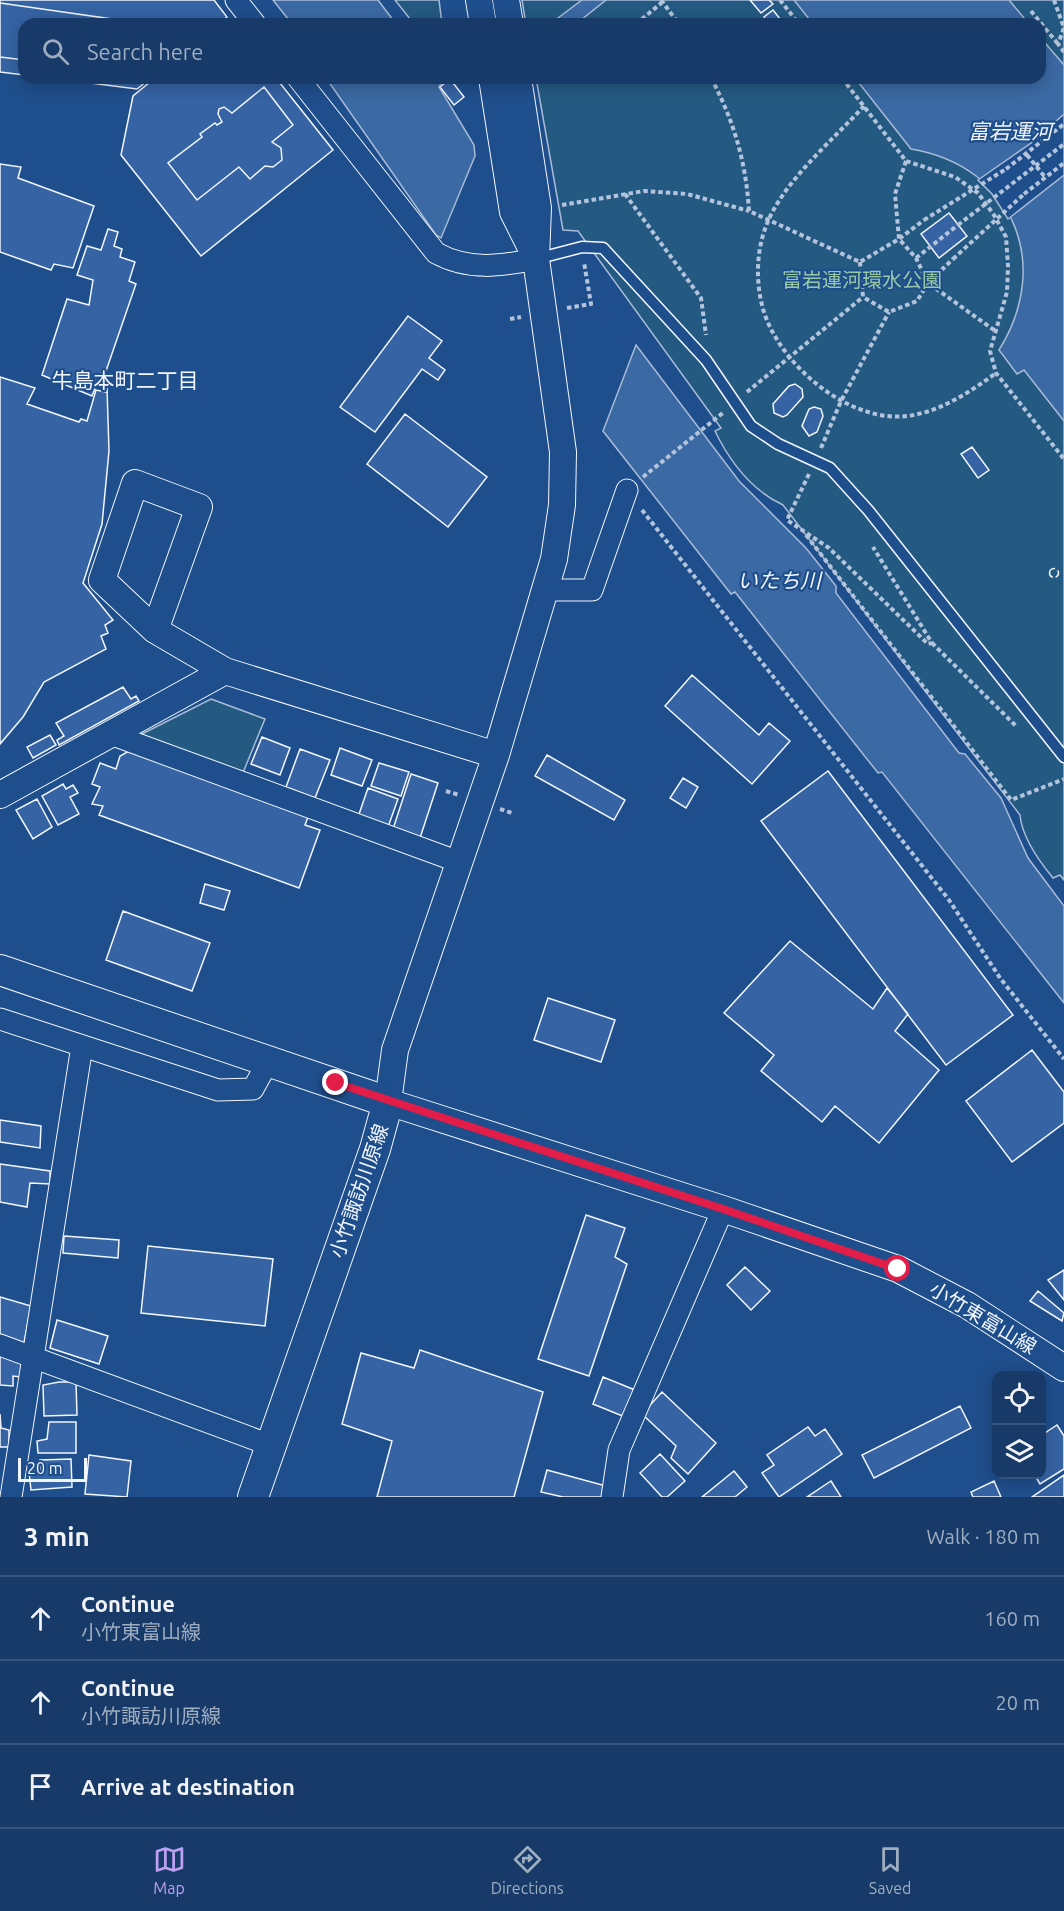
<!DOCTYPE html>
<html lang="en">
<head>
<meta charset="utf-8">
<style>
  :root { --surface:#173a69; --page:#20416f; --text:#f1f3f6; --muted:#9eadc0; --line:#36547d; --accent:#bca0f2 }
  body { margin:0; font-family:Ubuntu,"Noto Sans JP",sans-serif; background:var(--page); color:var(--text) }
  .controls { position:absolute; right:18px; bottom:18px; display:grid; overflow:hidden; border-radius:12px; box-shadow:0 3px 15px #0003 }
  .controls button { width:54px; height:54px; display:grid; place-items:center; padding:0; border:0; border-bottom:2px solid var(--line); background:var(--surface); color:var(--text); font:30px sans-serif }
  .scale { position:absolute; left:18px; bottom:15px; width:69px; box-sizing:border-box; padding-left:6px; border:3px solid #f2f6ff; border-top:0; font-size:16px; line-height:21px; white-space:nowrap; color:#f2f6ff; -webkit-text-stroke:4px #1f4e8c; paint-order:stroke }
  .stop { position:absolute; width:18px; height:18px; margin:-14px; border:4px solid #e11d48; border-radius:50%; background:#fff }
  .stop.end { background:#e11d48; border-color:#fff; box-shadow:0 2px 6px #0008 }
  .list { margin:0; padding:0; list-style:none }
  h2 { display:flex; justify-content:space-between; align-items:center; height:78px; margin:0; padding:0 24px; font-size:26px }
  h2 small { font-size:20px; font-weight:400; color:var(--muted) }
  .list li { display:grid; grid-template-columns:39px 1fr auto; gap:18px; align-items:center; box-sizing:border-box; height:84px; padding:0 24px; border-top:2px solid var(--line) }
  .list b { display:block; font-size:22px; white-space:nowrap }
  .list p { margin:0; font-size:20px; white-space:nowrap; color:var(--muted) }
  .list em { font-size:20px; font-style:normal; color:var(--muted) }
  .icon { flex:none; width:33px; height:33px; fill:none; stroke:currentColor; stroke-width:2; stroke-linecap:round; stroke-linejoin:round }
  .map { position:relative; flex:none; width:1064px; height:1497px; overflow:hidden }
  .search { position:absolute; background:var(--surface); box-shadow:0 3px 15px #0003; left:18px; right:18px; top:18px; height:66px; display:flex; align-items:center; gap:15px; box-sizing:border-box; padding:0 21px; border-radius:18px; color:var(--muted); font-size:22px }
  .sheet { height:330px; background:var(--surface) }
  nav { display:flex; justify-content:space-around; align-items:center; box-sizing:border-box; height:84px; border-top:2px solid var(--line); background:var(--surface); font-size:16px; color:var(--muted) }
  nav a { display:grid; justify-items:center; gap:3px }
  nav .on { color:var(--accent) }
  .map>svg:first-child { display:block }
</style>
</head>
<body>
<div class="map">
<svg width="1064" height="1497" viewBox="0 0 1064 1497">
  <rect width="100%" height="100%" fill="#1f4e8c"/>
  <path fill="#245a82" stroke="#a8bbd7" stroke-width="1.5" d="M395 0H439L442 24H414Z
    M522 0H1064V880L1060 875 1053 878C1039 861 1022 838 1020 815L783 505C751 490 730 462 715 431L721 428 578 231 563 230 536 78H1040V24H526Z
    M211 699 265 719 242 775 136 737Z"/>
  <path fill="#3b69a3" stroke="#a8bbd7" stroke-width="1.5" d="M273 0H378L396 24H292Z
    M582 0H606L576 24H550Z
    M794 0H1009L1029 24H813Z
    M1040 37 1064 65V421L1024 370 1017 374 999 350C1053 264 1013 166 911 149L855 78H1040Z
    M326 78H436L441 84 439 87 474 145 475 156 441 238 436 235Z
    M636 345 739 481 806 548 836 586V593L959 753 965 754 1001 798 1028 858 1064 906V1003L882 772 878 773 735 592 731 594 603 431Z"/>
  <path fill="#1f4e8c" stroke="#a8bbd7" stroke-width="1.5" d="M1064 114V175L1008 219 992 194 978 180 1034 141Z"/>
  <path fill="#3563a3" stroke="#f2f6ff" stroke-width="1.5" d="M0 0H214L227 17 218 24H24V75L0 72Z
    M750 0H769L773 4 761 13Z
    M0 3 133 22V24H24V60L0 57Z
    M773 10 784 24H769L764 17Z
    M51 78H151L137 89Z
    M155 78H276L333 150 201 256 121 155 133 96Z
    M450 79 464 97 454 105 440 87Z
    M264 87 293 125 272 142 281 148 282 160 273 167 265 166 250 179 239 167 197 200 168 163 202 137 200 134 215 123 217 125 222 122 218 114 219 109 224 107 232 113Z
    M0 164 21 167 18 178 94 206 73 268 54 264 51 270 0 252Z
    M949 213 967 236 939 258 921 234Z
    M108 229 118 232 114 246 122 249 120 257 135 262 129 281 136 284 106 371H102L92 396 42 375 67 299 89 305 93 280 77 275 87 246 101 250Z
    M408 316 442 341 429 358 445 370 438 380 422 369 375 432 340 407Z
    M0 377 35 388 27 404 79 422 81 419 87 421 96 390 106 392 107 388 109 451 102 524 83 583 113 620 105 625 108 633 101 636 106 649 44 682 23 717 0 744Z
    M795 384 802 389 803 397 787 415 783 417 774 413 773 404 789 386Z
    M814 407 821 409 823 416 817 432 809 436 802 426 809 409Z
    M405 414 487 477 448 527 367 464Z
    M972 447 989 470 978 478 961 454Z
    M692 675 759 735 769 723 790 741 752 784 665 706Z
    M123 687 131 699 136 696 139 701 59 745 57 740 64 736 56 723Z
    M50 735 56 745 33 758 27 747Z
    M262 737 290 748 280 775 251 764Z
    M340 748 372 760 362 786 331 775Z
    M300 749 330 760 315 798 286 787Z
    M129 751 308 817 305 825 320 830 299 888 99 815 103 806 92 804 100 787 92 784 100 763 116 769 120 756Z
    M547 755 625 800 614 820 535 776Z
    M379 763 409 772 401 796 371 786Z
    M828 771 1013 1015 946 1065 761 821Z
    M411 774 438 783 420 838 393 829Z
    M683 778 698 787 686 808 670 798Z
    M63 784 66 789 73 785 78 793 70 797 79 814 58 825 42 796Z
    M368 788 398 799 388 827 358 817Z
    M37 799 52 827 33 839 16 810Z
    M205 884 230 891 224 910 200 903Z
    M123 911 210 943 192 991 106 960Z
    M790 941 873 1009 887 988 908 1014 895 1031 939 1070 879 1143 835 1106 822 1122 761 1071 774 1055 724 1013Z
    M548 998 615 1020 601 1062 534 1040Z
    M1032 1050 1064 1092V1123L1012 1162 966 1101Z
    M0 1120 41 1126 40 1148 0 1142Z
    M0 1164 50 1171V1184L30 1183 27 1207 0 1202Z
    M586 1215 625 1228 615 1257 627 1264 589 1376 538 1359Z
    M64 1236 119 1240 118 1258 63 1253Z
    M148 1246 273 1259 265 1326 141 1313Z
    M745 1267 770 1291 751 1310 727 1285Z
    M1064 1270V1300L1048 1280Z
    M1038 1291 1064 1313 1062 1321 1030 1301Z
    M0 1297 31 1306 24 1343 0 1334Z
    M57 1320 108 1336 99 1364 50 1348Z
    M420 1350 543 1392 514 1497H377L392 1441 342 1424 361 1353 414 1368Z
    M0 1353 22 1361 21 1377 13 1376V1386L0 1385Z
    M603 1377 635 1390 625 1417 593 1404Z
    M59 1382H76L77 1415 44 1416 43 1385Z
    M662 1392 716 1443 688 1474 671 1458 676 1446 642 1414Z
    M960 1406 971 1428 874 1478 862 1455Z
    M0 1414 1 1428 9 1430V1447H0Z
    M49 1422H76V1453H38L37 1441 47 1439Z
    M1057 1425 1064 1436V1469L1040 1484 1034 1474H1042V1435Z
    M808 1427 815 1436 825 1429 842 1454 779 1497 762 1473 774 1465 767 1455Z
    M660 1454 685 1481 667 1497H662L640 1473Z
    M89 1455 131 1461 127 1497 85 1494Z
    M71 1459 72 1487 31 1490 29 1472 40 1471V1460Z
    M547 1470 606 1486 603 1497H563L541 1492Z
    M734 1471 747 1487 735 1497H702Z
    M1064 1475V1497H1032Z
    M831 1481 841 1497H807Z
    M994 1481 1001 1497H973L971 1492Z"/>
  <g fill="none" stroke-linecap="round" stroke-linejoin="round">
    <defs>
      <path id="service" d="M536 259 582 247 603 248 706 360 751 426 778 444 830 468 868 510 1064 757"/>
      <path id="minor" d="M236 0 255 24
        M298 78 436 253C469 271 501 266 536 259
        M545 590H592L627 490
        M113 735 459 862
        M0 1019 218 1090 253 1089 269 1060
        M0 1345 270 1445
        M11 1497 82 1046
        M612 1497 619 1450 723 1209"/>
      <path id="tertiary" d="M479 0 483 24
        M506 0 510 24
        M492 78 513 212 535 256
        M518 78 538 208 536 259 563 452 562 505 554 559 496 755 395 1050 388 1102 723 1209 898 1269 967 1305 1064 1368
        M155 630 199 507 135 483 102 580 155 630 225 671
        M0 795 225 671 496 755"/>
      <path id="secondary" d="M0 970 388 1102 375 1149 253 1497"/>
    </defs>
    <use href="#service" stroke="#f2f6ff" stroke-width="13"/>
    <use href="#minor" stroke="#f2f6ff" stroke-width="23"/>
    <use href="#tertiary" stroke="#f2f6ff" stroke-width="28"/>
    <use href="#secondary" stroke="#f2f6ff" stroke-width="32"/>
    <path stroke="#b3c4dc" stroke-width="4" stroke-dasharray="4.5 3" stroke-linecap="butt" d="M661 0 679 24
      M780 0 799 24
      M1054 0 1064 28 1058 44 1064 52
      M1031 11 1058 44
      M636 24 665 0
      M711 78C734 121 746 162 749 211L860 262 899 239 924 220
      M842 78 906 161 955 177 978 193 994 215 1006 237 1008 266 1007 292 990 351 996 373 1064 459
      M864 106C832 141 780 184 765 229 756 254 756 284 763 309 779 364 848 423 907 416 940 412 970 392 996 373
      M1027 155 1045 177
      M906 161 895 194 899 239 916 258 928 283 994 330
      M1006 169 1064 124
      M625 194 701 298 706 335
      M1024 194 1064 163
      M562 205 644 191 687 194 749 211
      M916 258 958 225
      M860 262 863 297 889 312 917 301 928 283 953 259
      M567 308 591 304 584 262
      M510 319 521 317
      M747 392 863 297
      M821 448 841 401 889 312
      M809 474 787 520 829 548 928 644 932 643 873 547
      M643 477 724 412
      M642 510 949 900 1000 978 1064 1059
      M806 535 1011 800 1064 779
      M932 643 1017 727
      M446 791 459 795
      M500 809 512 813"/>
    <use href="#service" stroke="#1f4e8c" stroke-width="10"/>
    <use href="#minor" stroke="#1f4e8c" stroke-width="21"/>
    <use href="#tertiary" stroke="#1f4e8c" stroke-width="26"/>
    <use href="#secondary" stroke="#1f4e8c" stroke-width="30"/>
    <path stroke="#b3c4dc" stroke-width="4" stroke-dasharray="4.5 3" stroke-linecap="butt" d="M924 220 1006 169
      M958 225 1064 144
      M953 259 1024 194"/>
    <path stroke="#f2f6ff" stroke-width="1.5" stroke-dasharray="8 3" stroke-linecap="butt" d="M1049.5 573a4.5 4.5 0 1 1 9 0a4.5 4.5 0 1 1-9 0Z"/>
  </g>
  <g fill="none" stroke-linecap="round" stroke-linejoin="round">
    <path stroke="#e11d48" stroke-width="8" d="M336 1083 723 1209 898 1269"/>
  </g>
  <g text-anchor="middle" stroke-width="4.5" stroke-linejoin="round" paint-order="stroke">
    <g font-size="20" fill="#97c8a6" stroke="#1f4e8c">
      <text x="862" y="287">富岩運河環水公園</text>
    </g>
    <g font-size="20" fill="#f2f6ff" stroke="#1f4e8c">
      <text transform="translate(359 1191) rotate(-71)" y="7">小竹諏訪川原線</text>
      <text transform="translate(983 1318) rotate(31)" y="7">小竹東富山線</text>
    </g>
    <g font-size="21" font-style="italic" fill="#f2f6ff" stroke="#1f4e8c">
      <text x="1010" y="139">富岩運河</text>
      <text x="779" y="588">いたち川</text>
    </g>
    <g font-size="21" fill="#f2f6ff" stroke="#1f4e8c">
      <text x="125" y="388">牛島本町二丁目</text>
    </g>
  </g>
</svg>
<div class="controls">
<button><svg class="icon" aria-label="locate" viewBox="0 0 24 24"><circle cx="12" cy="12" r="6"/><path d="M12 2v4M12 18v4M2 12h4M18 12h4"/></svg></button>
<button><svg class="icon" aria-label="layers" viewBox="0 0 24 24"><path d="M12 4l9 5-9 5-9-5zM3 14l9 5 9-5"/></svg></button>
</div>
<div class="scale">20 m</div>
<div class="stop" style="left:898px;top:1269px"></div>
<div class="stop end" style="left:336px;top:1083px"></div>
<div class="search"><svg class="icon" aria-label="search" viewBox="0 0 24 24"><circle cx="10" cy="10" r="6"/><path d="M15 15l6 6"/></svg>Search here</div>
</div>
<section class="sheet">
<h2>3 min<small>Walk · 180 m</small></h2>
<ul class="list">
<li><svg class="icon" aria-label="ahead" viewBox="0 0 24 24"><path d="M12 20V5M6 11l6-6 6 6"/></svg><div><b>Continue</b><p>小竹東富山線</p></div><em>160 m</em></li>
<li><svg class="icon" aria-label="ahead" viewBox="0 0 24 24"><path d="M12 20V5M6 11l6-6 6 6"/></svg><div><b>Continue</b><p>小竹諏訪川原線</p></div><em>20 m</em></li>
<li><svg class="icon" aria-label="arrive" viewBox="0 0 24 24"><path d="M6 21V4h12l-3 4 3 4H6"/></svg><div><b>Arrive at destination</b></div></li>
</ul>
</section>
<nav>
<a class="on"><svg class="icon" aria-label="map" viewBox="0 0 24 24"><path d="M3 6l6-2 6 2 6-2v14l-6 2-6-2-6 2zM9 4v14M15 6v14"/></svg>Map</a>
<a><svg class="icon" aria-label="directions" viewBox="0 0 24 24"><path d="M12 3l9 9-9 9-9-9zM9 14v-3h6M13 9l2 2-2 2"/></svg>Directions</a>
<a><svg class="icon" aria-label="saved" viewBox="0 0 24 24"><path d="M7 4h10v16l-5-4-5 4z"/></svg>Saved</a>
</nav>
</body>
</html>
